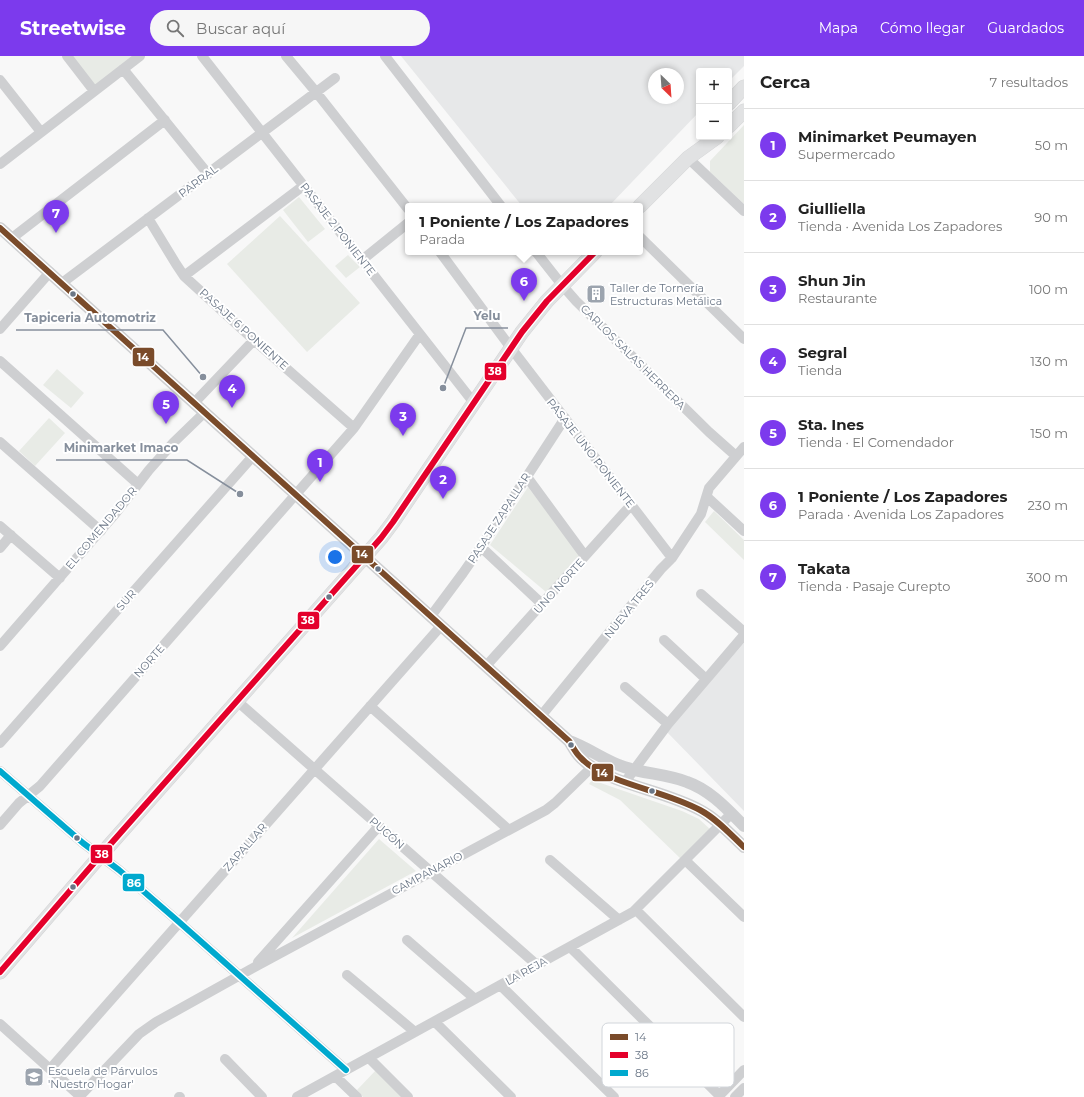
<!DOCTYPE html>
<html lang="es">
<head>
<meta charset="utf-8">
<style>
  :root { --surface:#fff; --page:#f6f6f6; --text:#222; --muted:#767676; --line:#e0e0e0; --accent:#7c3aed }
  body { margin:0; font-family:Montserrat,sans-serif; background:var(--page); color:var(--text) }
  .controls { position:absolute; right:12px; top:12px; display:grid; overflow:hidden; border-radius:4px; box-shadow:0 2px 6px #0003 }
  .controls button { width:36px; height:36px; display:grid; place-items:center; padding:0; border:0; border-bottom:1px solid var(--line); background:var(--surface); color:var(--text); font:20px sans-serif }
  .compass { position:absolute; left:648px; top:12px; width:36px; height:36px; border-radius:50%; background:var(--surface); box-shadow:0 2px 6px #0003; rotate:155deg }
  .you { position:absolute; left:335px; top:501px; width:14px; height:14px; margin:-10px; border:3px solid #fff; border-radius:50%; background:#1a73e8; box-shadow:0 0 0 6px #1a73e833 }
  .badge { display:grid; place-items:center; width:26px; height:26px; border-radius:50%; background:var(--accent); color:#fff; font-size:13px; font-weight:700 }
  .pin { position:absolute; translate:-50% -33px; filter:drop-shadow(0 1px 2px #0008) }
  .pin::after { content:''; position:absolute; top:21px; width:14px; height:12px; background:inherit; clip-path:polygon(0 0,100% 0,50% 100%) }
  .popup { position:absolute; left:405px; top:147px; width:238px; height:52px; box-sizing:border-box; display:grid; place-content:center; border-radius:4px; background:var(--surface); filter:drop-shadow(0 1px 3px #0005); font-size:13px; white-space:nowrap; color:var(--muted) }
  .popup b { font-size:15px; color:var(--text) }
  .popup::after { content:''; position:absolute; left:50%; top:100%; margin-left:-8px; border:8px solid transparent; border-top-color:var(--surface) }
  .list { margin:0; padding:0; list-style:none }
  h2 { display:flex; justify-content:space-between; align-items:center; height:52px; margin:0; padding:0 16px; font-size:17px }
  h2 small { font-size:13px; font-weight:400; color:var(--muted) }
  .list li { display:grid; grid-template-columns:26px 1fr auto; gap:12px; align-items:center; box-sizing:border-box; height:72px; padding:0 16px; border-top:1px solid var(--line) }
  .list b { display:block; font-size:15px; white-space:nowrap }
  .list p { margin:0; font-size:13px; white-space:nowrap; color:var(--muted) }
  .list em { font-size:13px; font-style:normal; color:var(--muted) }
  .icon { flex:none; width:22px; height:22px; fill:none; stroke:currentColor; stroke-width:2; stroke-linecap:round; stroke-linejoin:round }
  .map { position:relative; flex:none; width:744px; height:1041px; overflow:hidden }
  header { display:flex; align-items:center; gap:24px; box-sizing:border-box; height:56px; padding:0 20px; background:var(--accent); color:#fff }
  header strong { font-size:19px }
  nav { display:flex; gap:22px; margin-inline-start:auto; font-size:14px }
  .search { width:280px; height:36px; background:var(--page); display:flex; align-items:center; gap:10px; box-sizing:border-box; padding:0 14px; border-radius:22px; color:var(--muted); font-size:15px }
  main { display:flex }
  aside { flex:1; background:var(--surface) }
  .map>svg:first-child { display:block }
</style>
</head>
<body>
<header>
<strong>Streetwise</strong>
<div class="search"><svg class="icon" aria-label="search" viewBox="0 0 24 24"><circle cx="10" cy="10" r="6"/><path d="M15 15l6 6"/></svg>Buscar aquí</div>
<nav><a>Mapa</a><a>Cómo llegar</a><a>Guardados</a></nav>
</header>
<main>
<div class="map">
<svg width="744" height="1041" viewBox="0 0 744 1041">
  <rect width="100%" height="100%" fill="#f8f8f8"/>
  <path fill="#e7e8e9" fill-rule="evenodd" d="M401 0H744V10L729 25V15H699V56L609 150H522ZM654 18H678V42H654Z
    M744 587V755L666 675Z"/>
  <path fill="#e8ebe6" d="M72 0H134L94 30Z
    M744 69V148L710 116V105Z
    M299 141 325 173 308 186 283 154Z
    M280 160 360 247 307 296 227 208Z
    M348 199 360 211 346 222 335 210Z
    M57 313 84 337 71 352 43 329Z
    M49 362 65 377 35 410 19 395Z
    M528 431 580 499 546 536 490 489Z
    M714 455 744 484V504L705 466Z
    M592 724 682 755 699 763 711 774 681 803 620 744 589 728Z
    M379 783 416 815 292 882Z
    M377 1013 406 1041H363L357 1034Z"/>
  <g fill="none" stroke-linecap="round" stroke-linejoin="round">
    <defs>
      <path id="secondary" d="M729 47 744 31
        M729 70 744 55
        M640 150 688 102 717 81
        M0 916 100 800 381 482 393 466 522 276 547 245 595 196"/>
    </defs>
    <use href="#secondary" stroke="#d4d5d6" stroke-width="15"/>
    <path stroke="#cecfd1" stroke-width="10" d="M67 0 94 35
      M202 0 474 347
      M286 0 316 36 408 153
      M385 0 501 150
      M123 13 208 118
      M0 24 41 76
      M688 102 744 155
      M0 108 140 0
      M148 162 176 208 184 220 254 284 354 372
      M640 181 744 283
      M12 182 165 64
      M440 196 511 292 672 502
      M536 196 562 229 576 245 709 376 736 400
      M362 204 408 167
      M184 220 303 130
      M62 227 335 22
      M0 273 50 216
      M0 305 138 428
      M194 347 254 284
      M0 386 101 475
      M527 421 585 500
      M707 441 744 475
      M0 470 60 522
      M481 491 542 548
      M0 492 11 479
      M701 538 744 576
      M431 560 463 517 481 491 565 362
      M664 584 706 623
      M0 590 115 458 149 414 173 387 205 356
      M486 610 631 449
      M625 631 668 668
      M237 645 537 909
      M370 650 509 774
      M541 660 661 513 672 502 701 458 709 432 744 391
      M0 687 253 400
      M0 715 83 787 119 814 179 866 346 1014
      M625 726 668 668 744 579
      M0 769 19 747 40 730 354 372 420 278
      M550 804 619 864
      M685 804 744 861
      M636 854 744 961
      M407 884 475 943
      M570 891 721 1041
      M258 906 379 770
      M347 919 415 976
      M500 929 614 1041
      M435 966 511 1041
      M0 968 81 1041
      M369 1002 408 1041
      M225 1003 262 1041
      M50 1013 441 570
      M335 1020 357 1041
      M79 1041 139 978 156 966 253 912 546 754 555 747 592 711
      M179 1041H180
      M297 1041 633 856 731 758
      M718 1041 744 1014
      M735 1041 744 1032"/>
    <path stroke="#cecfd1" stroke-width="12" d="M0 172 569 685C573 691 575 696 580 701 589 711 603 718 616 723 644 734 674 740 700 754 717 763 730 778 744 791
      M569 685C589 692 605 705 624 711 645 718 667 718 687 726 710 734 727 753 744 770"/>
    <use href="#secondary" stroke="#e1e2e3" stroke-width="14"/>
    <defs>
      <path id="bus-1" d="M0 172 569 685C573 691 575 696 580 701 589 711 603 718 616 723 644 734 674 740 700 754 717 763 730 778 744 791"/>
      <path id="bus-2" d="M0 916 100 800 381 482 393 466 522 276 547 245 595 196"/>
      <path id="bus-3" d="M0 715 83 787 119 814 179 866 346 1014"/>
    </defs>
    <use href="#bus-1" stroke="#fff" stroke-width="9"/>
    <use href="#bus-2" stroke="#fff" stroke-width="9"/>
    <use href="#bus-3" stroke="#fff" stroke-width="9"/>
    <use href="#bus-1" stroke="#7a4b2a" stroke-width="6"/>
    <use href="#bus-2" stroke="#e4002b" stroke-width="6"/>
    <use href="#bus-3" stroke="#00a9ce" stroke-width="6"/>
  </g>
  <defs>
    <symbol id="building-square" viewBox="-11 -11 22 22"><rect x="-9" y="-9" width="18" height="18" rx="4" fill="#9ca4ae" stroke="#fff"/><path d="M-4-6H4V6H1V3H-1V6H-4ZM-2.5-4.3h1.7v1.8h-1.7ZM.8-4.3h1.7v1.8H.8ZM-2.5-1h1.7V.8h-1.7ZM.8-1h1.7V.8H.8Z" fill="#fff"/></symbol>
    <symbol id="school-square" viewBox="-11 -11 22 22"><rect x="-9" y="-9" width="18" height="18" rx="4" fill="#9ca4ae" stroke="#fff"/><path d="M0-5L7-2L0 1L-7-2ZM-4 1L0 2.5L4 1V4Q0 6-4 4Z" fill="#fff"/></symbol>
  </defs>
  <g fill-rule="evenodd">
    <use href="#building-square" x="585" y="227" width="22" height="22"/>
    <use href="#school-square" x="23" y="1010" width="22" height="22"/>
  </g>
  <g fill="#6a7686" stroke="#fff" stroke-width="1.5">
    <circle cx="73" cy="238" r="3.5"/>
    <circle cx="378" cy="513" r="3.5"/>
    <circle cx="329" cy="541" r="3.5"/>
    <circle cx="571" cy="689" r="3.5"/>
    <circle cx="652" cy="735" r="3.5"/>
    <circle cx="77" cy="782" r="3.5"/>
    <circle cx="73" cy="831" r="3.5"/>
  </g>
  <g text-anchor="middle" stroke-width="4" stroke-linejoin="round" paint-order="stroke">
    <g font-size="11" fill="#6a7686" stroke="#fff">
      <text transform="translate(198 125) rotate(-37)" y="4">PARRAL</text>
      <text transform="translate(338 173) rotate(52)" y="4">PASAJE 2 PONIENTE</text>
      <text transform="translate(244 273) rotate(42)" y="4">PASAJE 6 PONIENTE</text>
      <text transform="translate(633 301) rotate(45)" y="4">CARLOS SALAS HERRERA</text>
      <text transform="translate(591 397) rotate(52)" y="4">PASAJE UNO PONIENTE</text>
      <text transform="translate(499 462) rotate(-57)" y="4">PASAJE ZAPALLAR</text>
      <text transform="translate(101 472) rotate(-50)" y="4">EL COMENDADOR</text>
      <text transform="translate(559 530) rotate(-48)" y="4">UNO NORTE</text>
      <text transform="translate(126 544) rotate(-49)" y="4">SUR</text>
      <text transform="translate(629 553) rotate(-51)" y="4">NUEVA TRES</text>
      <text transform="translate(149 605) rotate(-49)" y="4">NORTE</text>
      <text transform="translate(387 777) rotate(41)" y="4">PUCÓN</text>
      <text transform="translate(245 791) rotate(-49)" y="4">ZAPALLAR</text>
      <text transform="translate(427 817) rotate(-28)" y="4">CAMPANARIO</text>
      <text transform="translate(526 915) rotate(-29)" y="4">LA REJA</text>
    </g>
    <g font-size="11" fill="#6a7686" stroke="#fff" text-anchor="start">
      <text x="610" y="236">Taller de Tornería<tspan x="610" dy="13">Estructuras Metálica</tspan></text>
      <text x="48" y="1019">Escuela de Párvulos<tspan x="48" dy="13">'Nuestro Hogar'</tspan></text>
    </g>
  </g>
  <rect x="602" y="967" width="132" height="64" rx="6" fill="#fff" stroke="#d2d6db" stroke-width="1"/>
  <rect x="610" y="978" width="18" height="6" fill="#7a4b2a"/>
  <rect x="610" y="996" width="18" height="6" fill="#e4002b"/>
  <rect x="610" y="1014" width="18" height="6" fill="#00a9ce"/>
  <g font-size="11" fill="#6a7686">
    <text x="635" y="985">14</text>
    <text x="635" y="1003">38</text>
    <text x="635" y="1021">86</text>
  </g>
  <path fill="none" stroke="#868f9c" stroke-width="1.5" d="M443 332L466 272H508M203 321L163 274H16M240 438L187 404H56"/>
  <g fill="#868f9c" stroke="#fff" stroke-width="1.5">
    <circle cx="443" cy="332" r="4"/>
    <circle cx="203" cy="321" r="4"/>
    <circle cx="240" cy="438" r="4"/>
  </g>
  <g font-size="12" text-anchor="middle" font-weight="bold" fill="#868f9c" stroke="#fff" stroke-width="4" stroke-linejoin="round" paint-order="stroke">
    <text x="487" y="264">Yelu</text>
    <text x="90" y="266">Tapiceria Automotriz</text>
    <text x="121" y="396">Minimarket Imaco</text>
  </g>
  <g stroke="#fff" stroke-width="1.5">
    <rect x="132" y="291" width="23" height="20" rx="4" fill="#7a4b2a"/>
    <rect x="484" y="306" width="23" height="19" rx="4" fill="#e4002b"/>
    <rect x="351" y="489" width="23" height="19" rx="4" fill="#7a4b2a"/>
    <rect x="297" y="555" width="23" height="19" rx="4" fill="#e4002b"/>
    <rect x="591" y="707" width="23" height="19" rx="4" fill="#7a4b2a"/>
    <rect x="90" y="788" width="23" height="20" rx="4" fill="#e4002b"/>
    <rect x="122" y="817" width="23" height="19" rx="4" fill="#00a9ce"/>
  </g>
  <g font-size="11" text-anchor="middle" font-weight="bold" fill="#fff">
    <text x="143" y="305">14</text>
    <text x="495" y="319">38</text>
    <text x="362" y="502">14</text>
    <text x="308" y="568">38</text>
    <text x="602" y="721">14</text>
    <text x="102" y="802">38</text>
    <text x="134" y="831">86</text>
  </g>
</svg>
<div class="controls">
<button>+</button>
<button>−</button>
</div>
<svg class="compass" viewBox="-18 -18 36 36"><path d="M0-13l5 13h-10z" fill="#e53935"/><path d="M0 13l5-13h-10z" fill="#767676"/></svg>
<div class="you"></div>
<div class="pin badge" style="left:320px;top:426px">1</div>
<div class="pin badge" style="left:443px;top:443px">2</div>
<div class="pin badge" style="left:403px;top:380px">3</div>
<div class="pin badge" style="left:232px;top:352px">4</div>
<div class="pin badge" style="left:166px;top:368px">5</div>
<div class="pin badge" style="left:524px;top:245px">6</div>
<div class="popup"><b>1 Poniente / Los Zapadores</b>Parada</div>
<div class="pin badge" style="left:56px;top:177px">7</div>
</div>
<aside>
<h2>Cerca<small>7 resultados</small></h2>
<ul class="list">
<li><span class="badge">1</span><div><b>Minimarket Peumayen</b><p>Supermercado</p></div><em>50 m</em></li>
<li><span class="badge">2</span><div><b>Giulliella</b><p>Tienda · Avenida Los Zapadores</p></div><em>90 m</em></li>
<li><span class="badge">3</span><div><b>Shun Jin</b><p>Restaurante</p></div><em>100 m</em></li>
<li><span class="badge">4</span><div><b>Segral</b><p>Tienda</p></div><em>130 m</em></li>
<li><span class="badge">5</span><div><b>Sta. Ines</b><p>Tienda · El Comendador</p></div><em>150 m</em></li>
<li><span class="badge">6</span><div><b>1 Poniente / Los Zapadores</b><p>Parada · Avenida Los Zapadores</p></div><em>230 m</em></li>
<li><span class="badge">7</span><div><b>Takata</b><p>Tienda · Pasaje Curepto</p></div><em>300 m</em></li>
</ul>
</aside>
</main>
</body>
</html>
